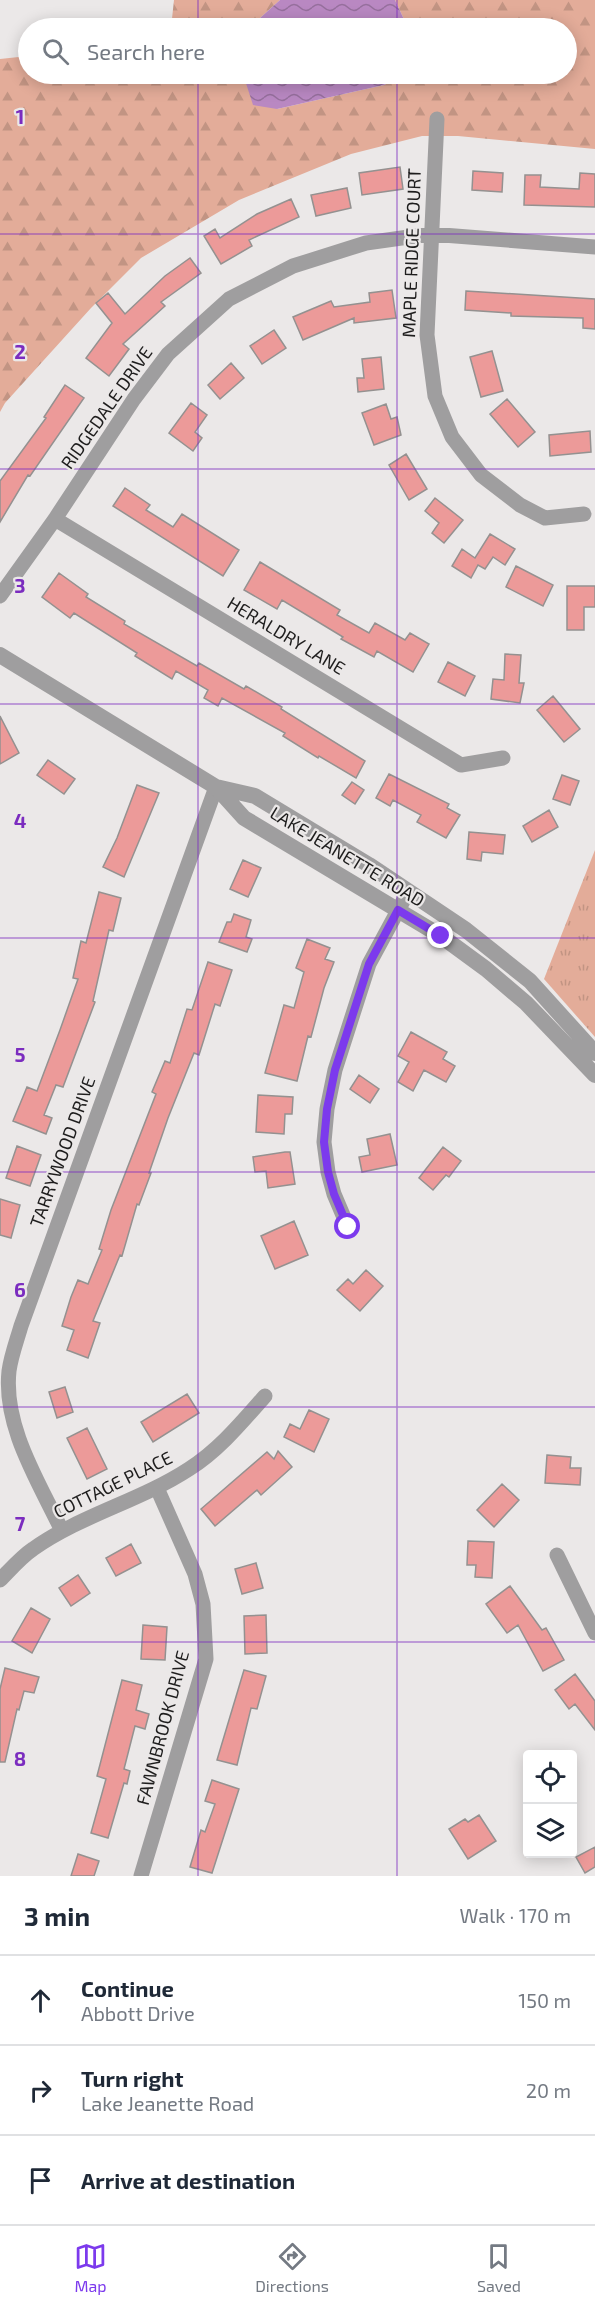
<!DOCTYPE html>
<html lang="en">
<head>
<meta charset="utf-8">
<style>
  :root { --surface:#fff; --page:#f2f2f3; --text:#1f2937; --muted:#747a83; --line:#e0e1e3; --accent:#7c3aed }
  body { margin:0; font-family:"Exo 2",sans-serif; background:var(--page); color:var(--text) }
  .controls { position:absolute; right:18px; bottom:18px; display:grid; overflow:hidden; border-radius:6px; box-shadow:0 3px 15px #0003 }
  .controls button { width:54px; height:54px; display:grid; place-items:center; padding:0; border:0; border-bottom:2px solid var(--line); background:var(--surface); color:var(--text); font:30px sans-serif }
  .stop { position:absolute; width:18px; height:18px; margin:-14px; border:4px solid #7c3aed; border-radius:50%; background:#fff }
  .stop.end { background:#7c3aed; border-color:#fff; box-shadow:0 2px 6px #0008 }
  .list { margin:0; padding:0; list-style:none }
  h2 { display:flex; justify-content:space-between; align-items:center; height:78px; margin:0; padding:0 24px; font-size:26px }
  h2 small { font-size:20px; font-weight:400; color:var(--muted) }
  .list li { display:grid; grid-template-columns:39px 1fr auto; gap:18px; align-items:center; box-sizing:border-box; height:90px; padding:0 24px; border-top:2px solid var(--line) }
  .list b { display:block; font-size:22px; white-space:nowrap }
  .list p { margin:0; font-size:20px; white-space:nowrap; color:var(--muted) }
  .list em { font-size:20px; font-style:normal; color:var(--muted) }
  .icon { flex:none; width:33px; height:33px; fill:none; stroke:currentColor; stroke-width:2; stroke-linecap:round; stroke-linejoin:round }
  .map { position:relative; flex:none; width:595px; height:1876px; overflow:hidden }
  .search { position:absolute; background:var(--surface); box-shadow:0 3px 15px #0003; left:18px; right:18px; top:18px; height:66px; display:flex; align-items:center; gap:15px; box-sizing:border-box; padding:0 21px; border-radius:33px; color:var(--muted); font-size:22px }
  .sheet { height:348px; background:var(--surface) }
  nav { display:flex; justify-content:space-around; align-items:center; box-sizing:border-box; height:84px; border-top:2px solid var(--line); background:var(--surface); font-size:16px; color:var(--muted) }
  nav a { display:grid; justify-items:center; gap:3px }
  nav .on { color:var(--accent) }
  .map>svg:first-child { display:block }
</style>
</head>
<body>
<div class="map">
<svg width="595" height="1876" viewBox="0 0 595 1876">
  <defs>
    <pattern id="grass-tufts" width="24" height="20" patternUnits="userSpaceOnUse" patternTransform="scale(1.5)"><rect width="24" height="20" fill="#e3ac99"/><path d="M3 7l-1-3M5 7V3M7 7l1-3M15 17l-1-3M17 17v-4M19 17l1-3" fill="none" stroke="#c29483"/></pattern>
    <pattern id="forest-firs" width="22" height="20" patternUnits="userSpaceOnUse" patternTransform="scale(1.5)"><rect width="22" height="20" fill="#e3ac99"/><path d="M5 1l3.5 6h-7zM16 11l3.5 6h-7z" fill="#c29483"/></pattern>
    <pattern id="water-waves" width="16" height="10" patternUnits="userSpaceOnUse" patternTransform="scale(1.5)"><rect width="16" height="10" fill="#b988c2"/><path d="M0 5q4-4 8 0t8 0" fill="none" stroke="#966f9d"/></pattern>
  </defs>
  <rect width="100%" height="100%" fill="#ebe8e8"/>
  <path fill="url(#grass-tufts)" d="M595 850V1037L544 979Z"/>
  <path fill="url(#forest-firs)" d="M174 0H280L260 18 256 28H171Z
    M395 0H595V149L458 136H422L351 154 239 200 141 258 91 308 5 403 0 412V59L28 56V74H243L277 109 384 85 405 74H566V28H408Z"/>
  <path fill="url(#water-waves)" d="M280 0H395L408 28H256L260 18Z
    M243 74H405L384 85 277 109 253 105Z"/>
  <path fill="#ec9a99" stroke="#949190" stroke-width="1.5" d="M400 167 403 189 362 195 359 173Z
    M473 171 503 173 502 192 472 190Z
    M580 173 595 174V207L524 205 525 175H541L540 187 579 189Z
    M347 188 351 208 316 216 311 195Z
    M291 199 299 217 249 240 252 246 221 264 204 236 215 229 220 238 257 214Z
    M190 258 201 273 161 302 165 306 123 344 129 349 109 376 86 358 112 323 96 303 108 293 125 314 165 276Z
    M392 290 396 318 354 323V318L303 340 293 317 331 301 334 307 370 302 369 293Z
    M466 291 595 299V329L583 328V318L511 316V313L465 310Z
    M274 330 286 348 262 364 250 346Z
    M492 351 503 391 481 397 470 357Z
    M381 357 384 389 358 392 357 378H364L362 359Z
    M231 363 244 378 220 399 208 385Z
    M65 385 84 398 30 476 28 475 0 522V481L46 418 44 417Z
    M507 399 535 432 518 447 490 414Z
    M191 403 207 415 195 432 202 438 193 451 169 433Z
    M386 404 391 419 397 417 401 435 374 445 362 413Z
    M590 431 591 452 550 456 549 435Z
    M406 454 427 489 409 500 389 465Z
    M125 488 150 505 146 510 173 527 182 514 239 550 223 576 113 506Z
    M435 498 463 520 444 543 432 533 439 523 425 511Z
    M490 534 515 549 505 565 493 557 485 569 478 565 471 578 452 566 462 549 475 558Z
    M260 562 340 610 337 615 369 633 375 623 405 640 410 633 429 644 413 672 377 651 374 657 341 639 343 637 282 600 277 609 244 590Z
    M516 566 553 585 543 606 506 587Z
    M59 573 88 594 86 597 125 621 124 624 197 666 199 663 244 689 246 686 282 707 281 709 365 761 356 778 319 756 318 758 283 736 285 733 222 698 218 706 204 698 208 690 176 671 172 679 135 656 137 653 74 613 70 618 42 597Z
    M567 586H595V607H584V630H567Z
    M505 654 521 655 519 683H524L520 703 491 699 493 679 504 680Z
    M448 662 475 676 465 696 438 682Z
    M553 696 580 729 564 742 537 710Z
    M0 716 19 753 0 764Z
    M48 760 75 779 64 794 37 775Z
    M389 774 449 804 447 808 460 815 446 838 417 822 421 815 393 800 390 806 376 798Z
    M562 775 579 781 570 805 553 799Z
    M352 782 364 790 355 804 342 795Z
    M137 785 159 793 124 877 103 867 117 838Z
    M549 810 558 827 532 842 523 826Z
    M469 832 505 835 503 854 482 852 481 861 467 859Z
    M243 860 261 868 248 897 230 889Z
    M99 892 121 898 113 931 109 930 93 1001 95 1002 63 1087 56 1085 44 1115 52 1118 46 1134 13 1121 27 1087 37 1091 60 1030 78 979 73 978 81 941 86 943Z
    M234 914 251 920 246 937 252 939 247 952 219 942 227 922H231Z
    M307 939 330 948 325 959 334 962 324 988 311 1037 308 1036 297 1081 265 1073 284 1005 294 1008 304 972 296 968Z
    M208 962 232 970 220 1006 215 1004 199 1055 194 1053 168 1118 149 1173H151L139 1205 137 1204 122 1256 120 1255 93 1321 100 1323 88 1358 67 1350 74 1330 62 1326 71 1297 78 1280 88 1284 102 1250 99 1249 111 1210 156 1094 152 1092 165 1061 170 1063 187 1009 192 1010Z
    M411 1032 447 1052 443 1059 455 1066 446 1082 424 1070 413 1091 398 1082 409 1062 398 1056Z
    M359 1075 379 1089 370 1103 350 1089Z
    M258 1095 293 1097 292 1114H285L284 1134 256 1132Z
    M390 1134 397 1165 362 1172 359 1157 370 1155 367 1139Z
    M17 1146 41 1155 30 1186 6 1178Z
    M443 1147 461 1161 449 1177 446 1175 433 1190 419 1178Z
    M285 1152H290L295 1184 268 1188 266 1171 255 1172 253 1157Z
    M0 1199 20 1205 11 1238 0 1235Z
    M294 1221 308 1255 275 1269 261 1236Z
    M366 1270 383 1286 360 1311 337 1290 348 1279 353 1284Z
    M65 1387 73 1412 57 1418 49 1392Z
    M187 1394 199 1413 153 1442 141 1422Z
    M309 1410 329 1419 314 1452 284 1437 290 1424 300 1429Z
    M87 1428 107 1469 87 1479 67 1438Z
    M278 1451 292 1467 261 1495 257 1490 215 1526 201 1509 267 1452 274 1459Z
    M547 1455 571 1457 570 1468H581L580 1485 545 1483Z
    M502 1484 519 1500 494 1527 477 1510Z
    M468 1541 494 1542 492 1578 475 1577 476 1565H467Z
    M131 1544 141 1563 116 1576 106 1558Z
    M256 1563 263 1588 242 1594 235 1569Z
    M78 1575 90 1593 71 1606 59 1588Z
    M510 1586 542 1630 546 1628 564 1660 543 1671 518 1625 507 1633 486 1604Z
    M31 1608 50 1619 32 1653 12 1641Z
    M266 1615 267 1653 245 1654 244 1616Z
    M143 1625 167 1627 165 1660 141 1659Z
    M5 1668 39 1677 34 1693 24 1691 19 1710 17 1709 5 1762H0V1689Z
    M244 1670 266 1676 257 1709 251 1708 237 1765 217 1760Z
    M575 1674 595 1701V1730L575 1704 569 1709 555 1690Z
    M122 1680 142 1685 136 1710 149 1714 145 1729 135 1726 124 1769 130 1771 127 1784 124 1783 108 1838 91 1833 106 1779 97 1776Z
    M212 1780 239 1789 212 1873 190 1867 201 1830 205 1832 215 1804 205 1801Z
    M479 1815 496 1841 468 1859 449 1829 465 1819 468 1822Z
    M595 1847V1867L585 1873 576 1857Z
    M78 1854 99 1861 94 1876H71Z"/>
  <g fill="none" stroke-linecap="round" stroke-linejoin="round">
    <path stroke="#9f9e9f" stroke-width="15" d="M437 119 427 335 435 396 452 437 481 475 520 505 545 518 584 514
      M55 519 461 765 503 758
      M0 596 55 519 134 399 168 354 229 299 293 266 366 243 430 234 595 247
      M348 1227 334 1194 328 1172 324 1142 327 1109 335 1070 369 964 408 892
      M62 1531C39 1482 3 1427 9 1371 11 1356 17 1340 21 1326L216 787
      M557 1555 595 1633
      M0 1580C10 1570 21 1557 33 1549 81 1515 140 1501 189 1469 219 1450 242 1422 265 1396
      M141 1876 206 1659 203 1604 195 1574 157 1488"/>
    <path stroke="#9f9e9f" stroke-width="16" d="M0 655 216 787 244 818 441 936 486 969 526 1003 595 1075
      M216 787 255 796 369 865 466 930 530 981 595 1053"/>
  </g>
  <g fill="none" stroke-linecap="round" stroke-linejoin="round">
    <path stroke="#7c3aed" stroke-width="8" d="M348 1227 334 1194 328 1172 324 1142 327 1109 335 1070 369 964 398 910 441 936"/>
  </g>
  <path fill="none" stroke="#7b2cbf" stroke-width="1.5" stroke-opacity="0.55" d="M198 0V28M397 0V28M198 74V1876M397 74V1876M0 234H595M0 469H595M0 704H595M0 938H595M0 1172H595M0 1407H595M0 1642H595"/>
  <g text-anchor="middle" stroke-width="4.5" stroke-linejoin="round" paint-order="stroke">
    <g font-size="18" fill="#1e1d1d" stroke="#ebe8e8">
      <text transform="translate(412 253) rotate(-88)" y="6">MAPLE RIDGE COURT</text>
      <text transform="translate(107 408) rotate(-55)" y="6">RIDGEDALE DRIVE</text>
      <text transform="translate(286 636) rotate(31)" y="6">HERALDRY LANE</text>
      <text transform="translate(347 857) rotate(31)" y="6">LAKE JEANETTE ROAD</text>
      <text transform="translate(63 1152) rotate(-70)" y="6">TARRYWOOD DRIVE</text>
      <text transform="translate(113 1485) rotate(-26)" y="6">COTTAGE PLACE</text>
      <text transform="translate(163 1728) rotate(-75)" y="6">FAWNBROOK DRIVE</text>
    </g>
  </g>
  <g font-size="20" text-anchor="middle" font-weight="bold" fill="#7b2cbf" stroke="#ebe8e8" stroke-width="4.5" stroke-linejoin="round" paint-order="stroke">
    <text x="20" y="124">1</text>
    <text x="20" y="359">2</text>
    <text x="20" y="593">3</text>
    <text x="20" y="828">4</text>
    <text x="20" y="1062">5</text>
    <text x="20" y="1297">6</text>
    <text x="20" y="1531">7</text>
    <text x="20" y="1766">8</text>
  </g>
</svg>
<div class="controls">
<button><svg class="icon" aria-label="locate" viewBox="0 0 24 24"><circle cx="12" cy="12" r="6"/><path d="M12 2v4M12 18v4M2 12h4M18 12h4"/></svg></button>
<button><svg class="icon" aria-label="layers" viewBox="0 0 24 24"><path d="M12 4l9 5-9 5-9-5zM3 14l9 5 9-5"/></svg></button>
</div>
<div class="stop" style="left:348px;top:1227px"></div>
<div class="stop end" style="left:441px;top:936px"></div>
<div class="search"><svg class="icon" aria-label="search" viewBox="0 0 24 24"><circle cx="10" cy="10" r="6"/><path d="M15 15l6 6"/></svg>Search here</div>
</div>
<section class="sheet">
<h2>3 min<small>Walk · 170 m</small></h2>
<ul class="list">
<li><svg class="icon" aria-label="ahead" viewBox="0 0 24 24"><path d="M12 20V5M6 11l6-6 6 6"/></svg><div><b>Continue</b><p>Abbott Drive</p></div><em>150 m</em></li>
<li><svg class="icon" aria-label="right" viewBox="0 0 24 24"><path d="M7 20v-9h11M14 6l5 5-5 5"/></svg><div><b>Turn right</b><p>Lake Jeanette Road</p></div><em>20 m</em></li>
<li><svg class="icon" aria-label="arrive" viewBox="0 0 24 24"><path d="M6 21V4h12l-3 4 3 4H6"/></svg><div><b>Arrive at destination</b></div></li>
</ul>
</section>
<nav>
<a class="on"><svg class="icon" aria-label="map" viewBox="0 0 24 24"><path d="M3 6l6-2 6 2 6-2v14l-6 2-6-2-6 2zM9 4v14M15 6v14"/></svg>Map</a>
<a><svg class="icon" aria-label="directions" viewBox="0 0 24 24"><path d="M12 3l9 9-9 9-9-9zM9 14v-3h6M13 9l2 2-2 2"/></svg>Directions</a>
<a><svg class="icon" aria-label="saved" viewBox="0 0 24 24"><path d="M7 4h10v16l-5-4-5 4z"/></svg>Saved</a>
</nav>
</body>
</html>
